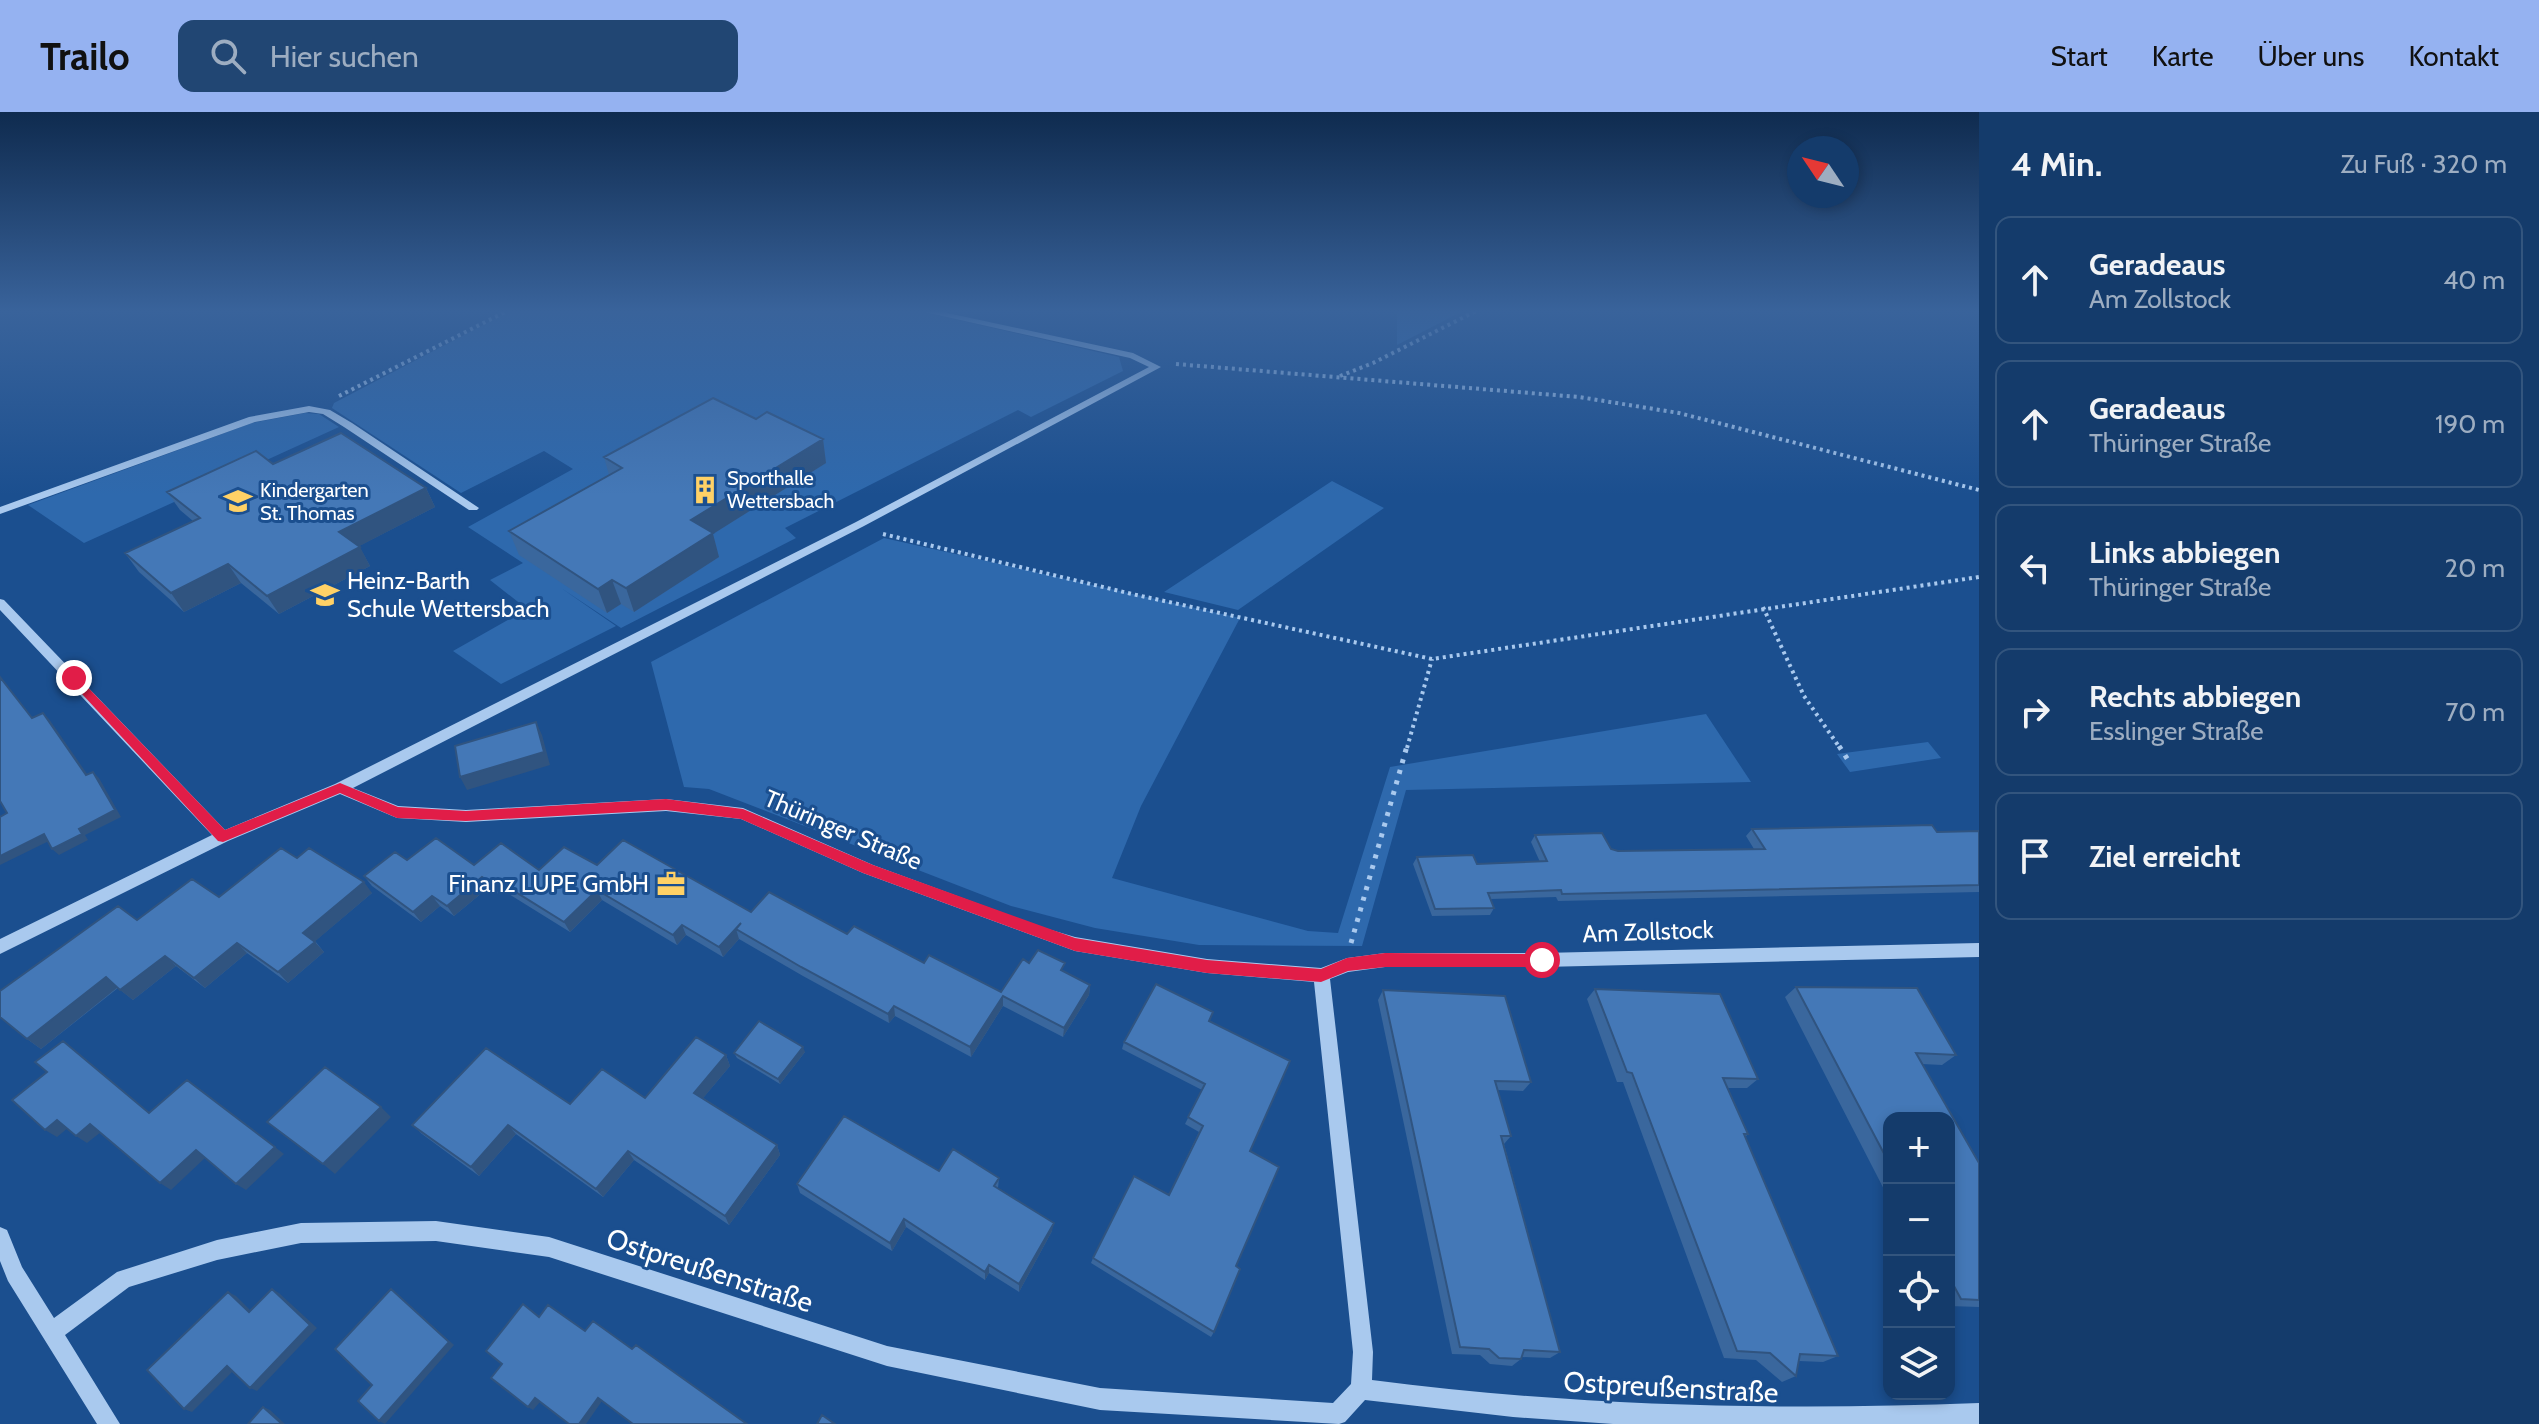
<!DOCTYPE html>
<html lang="de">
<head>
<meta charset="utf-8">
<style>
  :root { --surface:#143b6b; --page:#214673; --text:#f1f3f6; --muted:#9dadc1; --line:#33557e; --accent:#95b2f1 }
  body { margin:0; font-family:Cabin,sans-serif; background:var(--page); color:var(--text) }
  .controls { position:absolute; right:24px; bottom:24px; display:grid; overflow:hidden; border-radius:16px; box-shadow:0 4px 12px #0003 }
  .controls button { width:72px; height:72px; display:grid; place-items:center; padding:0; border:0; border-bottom:2px solid var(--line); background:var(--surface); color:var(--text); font:40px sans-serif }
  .compass { position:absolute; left:1787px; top:24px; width:72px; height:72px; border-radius:50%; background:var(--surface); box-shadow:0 4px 12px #0003; rotate:305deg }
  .stop { position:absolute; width:24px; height:24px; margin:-18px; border:6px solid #e11d48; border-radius:50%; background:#fff }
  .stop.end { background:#e11d48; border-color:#fff; box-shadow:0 2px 8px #0008 }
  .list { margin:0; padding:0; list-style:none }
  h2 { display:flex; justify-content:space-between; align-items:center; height:104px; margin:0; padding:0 32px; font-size:34px }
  h2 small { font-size:26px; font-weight:400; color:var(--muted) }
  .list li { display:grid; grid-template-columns:52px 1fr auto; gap:24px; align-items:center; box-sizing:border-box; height:128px; margin:0 16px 16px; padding:0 16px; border:2px solid var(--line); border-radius:16px }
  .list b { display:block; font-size:30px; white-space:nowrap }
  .list p { margin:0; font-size:26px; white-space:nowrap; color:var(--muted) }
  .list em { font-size:26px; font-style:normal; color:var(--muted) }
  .icon { flex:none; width:44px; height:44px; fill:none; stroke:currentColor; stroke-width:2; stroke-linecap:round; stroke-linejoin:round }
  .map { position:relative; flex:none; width:1979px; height:1312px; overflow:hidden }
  header { display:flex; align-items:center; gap:48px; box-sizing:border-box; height:112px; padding:0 40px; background:var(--accent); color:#111 }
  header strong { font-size:38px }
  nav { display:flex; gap:44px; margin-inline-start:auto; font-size:28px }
  .search { width:560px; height:72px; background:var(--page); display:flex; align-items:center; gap:20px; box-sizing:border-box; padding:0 28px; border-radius:16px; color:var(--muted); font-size:30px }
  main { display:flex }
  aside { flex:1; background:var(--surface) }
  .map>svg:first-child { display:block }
</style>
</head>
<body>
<header>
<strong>Trailo</strong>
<div class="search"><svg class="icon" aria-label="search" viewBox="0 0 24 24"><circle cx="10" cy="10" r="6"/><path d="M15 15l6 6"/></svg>Hier suchen</div>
<nav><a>Start</a><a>Karte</a><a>Über uns</a><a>Kontakt</a></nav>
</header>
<main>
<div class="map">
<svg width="1979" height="1312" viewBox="0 0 1979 1312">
  <rect width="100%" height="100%" fill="#1b4f8f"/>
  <path fill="#2e69ad" d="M510 199H919L1119 245 1123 259 1031 305 1018 298 785 416 796 426 621 516 561 476 616 514 501 572 453 539 527 497 490 468 523 451 468 415 573 357 544 339 461 381 332 296 334 291Z
    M1397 199H1463L1397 233Z
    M305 301 319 302 339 315 84 431 28 393 252 311Z
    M1332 369 1384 396 1238 498 1164 480Z
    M884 426 1240 506 1141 694 1112 766 1308 819 1338 821 1390 655 1706 602 1751 670 1406 678 1362 834 1199 833 1095 816 1011 794 709 677 684 675 651 550Z
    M1928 630 1941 646 1850 660 1837 642Z"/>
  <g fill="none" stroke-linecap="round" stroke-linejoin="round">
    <path stroke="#a9c9ee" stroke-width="4" stroke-dasharray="3 4" stroke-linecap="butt" d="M1176 252 1579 285 1679 301 1979 378
      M1340 264 1373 251 1476 199
      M339 284 507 199
      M883 422 1132 482 1432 547 1979 465
      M1763 495 1804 584 1840 636
      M1407 636 1432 547"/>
    <path stroke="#a9c9ee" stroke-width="5" stroke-dasharray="4 7" stroke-linecap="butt" d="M1839 634 1850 651
      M1351 831 1407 634"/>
    <path fill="#a9c9ee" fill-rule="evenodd" d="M920 199H938L1133 241 1161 255 864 414 353 676 398 694 466 698 666 687 743 696 873 753 1041 815 1075 825 1207 847 1321 856 1347 846 1385 841H1542L1979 831V845L1542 855H1385L1348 860 1330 867 1373 1240 1372 1268C1574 1294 1776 1299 1979 1291V1312H1613L1513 1305 1365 1288 1345 1310 1339 1312 1100 1298 887 1254 549 1145 436 1129 301 1131 217 1148 129 1175 65 1223 120 1312H97L8 1169 0 1149V1115L7 1118 22 1155 54 1206 117 1160 217 1128 301 1111 436 1109 549 1125 887 1234 1100 1276 1333 1291 1351 1272 1353 1240 1314 870 1207 861 1075 839 863 761 741 707 666 699 466 710 397 706 340 682 228 729 0 842V827L212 723 0 498V487L4 488 225 718 335 672 856 410 1149 255 1130 246Z
      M309 294 330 298 352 311 479 396 477 398H469L344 315 323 302 309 300 255 310 0 402V395L249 305Z"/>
  </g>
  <path fill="#3a679d" d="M756 307 823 327 826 351 713 422 719 445 634 500 621 492 607 501 519 443 509 419 609 363 604 345Z
    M273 352 426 376 435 395 359 434 370 454 279 502 241 471 184 500 139 460 125 441 193 409 180 398 167 380Z
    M1752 717 1937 720 1979 719V780L1558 789 1556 785 1491 787 1494 796 1490 803 1432 804 1413 752 1417 745 1477 752 1540 750 1531 730 1535 723 1618 739 1754 737 1746 724Z
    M297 746 372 781 315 829 324 840 288 871 247 841 205 876 176 854 133 888 118 876 41 937 27 927 137 808 219 785Z
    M407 748 539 758 597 753 751 800 847 822 1001 880 1029 851 1064 860 1090 873 1089 883 1063 925 1003 894 971 945 895 904 889 911 803 864 739 827 723 845 686 823 677 833 602 788 570 820 504 779 500 783 489 775 454 804 440 794 421 810 372 774 364 764Z
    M1796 875 1956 943 1942 953 1922 952 1979 1051V1195L1949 1194V1006H1889V1087L1785 885Z
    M1595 877 1758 967 1747 976H1728L1748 1022 1745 1025 1838 1244 1823 1250 1799 1249 1796 1264 1782 1270 1756 1248 1724 1246 1623 970H1617L1587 887Z
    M1383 878 1531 970 1523 979 1498 978 1511 1024 1504 1032 1560 1240 1550 1246 1522 1245 1521 1247 1512 1254 1490 1252 1480 1243 1452 1242 1378 888Z
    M1210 909 1250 1039 1236 1154 1214 1220 1211 1225 1091 1151 1093 1146 1169 1083 1199 1020 1185 1012 1202 978 1122 937 1124 930Z
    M805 940 780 972 737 946 734 941Z
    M726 943 730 954 703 986 777 1033 780 1043 729 1113 634 1048 603 1085 516 1022 479 1064 422 1022 412 1013 570 992 645 986Z
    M939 1059 999 1066 998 1076 1052 1119 1019 1180 989 1161 985 1168 906 1115 892 1139 800 1081 797 1072Z"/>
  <path fill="#305480" d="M823 327 826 351 713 422 719 445 634 500 626 476 691 408Z
    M426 376 435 395 350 439 339 420Z
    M360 435 370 454 279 502 267 484Z
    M228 452 241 471 184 500 171 481Z
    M612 468 621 492 607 501 598 477Z
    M43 601 49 607 92 669 86 663Z
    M536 610 542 623 550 653 467 678 460 665Z
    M93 660 99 666 121 705 85 723 88 728 59 743 52 737 79 717Z
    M44 722 51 728 0 753V744Z
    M482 765 489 775 454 804 447 794Z
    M498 769 504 779 500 783 494 773Z
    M364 770 372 781 312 832 303 821Z
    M597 778 602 788 570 820 564 810Z
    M432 784 440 794 421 810 413 800Z
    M741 811 736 817 739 827 723 845 719 835Z
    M682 813 686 823 677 833 673 823Z
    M315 830 324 840 288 871 278 860Z
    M237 831 247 841 205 876 194 866Z
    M165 844 176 854 133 888 120 878Z
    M106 865 118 875 41 937 27 927Z
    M1090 873 1089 883 1063 925 1064 916Z
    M1003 884V894L971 945 970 935Z
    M894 894 895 904 889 911 888 902Z
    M803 935 805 940 780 972 778 967Z
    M726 943 730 954 699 991 694 981Z
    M381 995 391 1005 335 1062 323 1052Z
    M57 1008 69 1015 57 1025 45 1018Z
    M90 1012 101 1020 87 1031 76 1024Z
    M508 1013 516 1022 479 1064 471 1055Z
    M777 1033 780 1043 729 1113 725 1104Z
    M275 1035 284 1042 246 1078 236 1072Z
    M196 1038 206 1045 171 1078 160 1071Z
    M628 1039 634 1048 603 1085 596 1077Z
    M904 1107 906 1115 892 1139 890 1131Z
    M1054 1111 1052 1119 1019 1180V1172Z
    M989 1153V1161L985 1168V1160Z
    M272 1177 279 1181 317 1216 257 1279 250 1276Z
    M391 1177 454 1233 385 1312 379 1309Z
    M228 1180 236 1184 256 1204 249 1200Z
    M227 1254 235 1257 192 1300 184 1297Z
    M535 1286 540 1290 533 1298 528 1295Z
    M598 1286 602 1289 586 1312H579Z
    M263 1295 270 1298 285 1312H282Z"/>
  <path fill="#4478b7" stroke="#305480" stroke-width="2" d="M713 286 756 307 767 300 823 327 691 408 713 421 626 476 612 468 598 477 509 419 622 356 604 345Z
    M341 321 426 376 339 420 360 435 267 484 228 452 171 481 125 441 200 406 167 380 256 339 273 352Z
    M0 565 32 606 43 601 86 663 93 660 115 698 79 717 82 722 52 737 44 722 0 744V705L7 701 0 689Z
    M536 610 544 640 460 665 455 634Z
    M1932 713 1937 720 1979 719V773L1562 782 1561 778 1488 781 1494 796 1435 797 1417 745 1473 743 1477 752 1547 749 1535 723 1602 721 1611 737 1618 739 1765 737 1752 717Z
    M436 726 474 753 501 731 539 758 564 735 597 753 623 728 751 800 769 780 847 822 854 814 924 851 929 843 1001 880 1023 847 1029 851 1038 838 1065 851 1061 858 1090 873 1064 916 1003 884 970 935 894 894 888 902 801 855 736 817 741 811 719 835 682 813 673 823 597 778 564 810 498 769 494 773 482 765 447 794 432 784 413 800 364 764 395 740 407 748Z
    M281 736 297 746 309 736 364 770 303 821 315 830 278 860 237 831 194 866 165 844 120 878 106 865 27 927 0 905V879L118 794 137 808 192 767 219 785Z
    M1156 872 1213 900 1209 909 1290 949 1250 1039 1279 1055 1236 1154 1240 1157 1214 1220 1093 1146 1134 1064 1169 1083 1203 1014 1188 1005 1205 972 1124 930Z
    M1796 875 1917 876 1956 943 1916 941 1979 1051V1188L1961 1187 1949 1165V1006H1889V1051Z
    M1595 877 1720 882 1758 967 1723 966 1748 1022H1744L1838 1244 1800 1242 1796 1264 1770 1241 1737 1239 1632 961 1627 960Z
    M1383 878 1505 884 1531 970 1495 969 1511 1024H1501L1560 1240 1524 1238 1521 1247 1499 1246 1489 1237 1460 1235Z
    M759 909 803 935 778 967 734 941Z
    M696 925 726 943 694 981 777 1033 725 1104 628 1039 596 1077 508 1013 471 1055 412 1013 486 936 570 992 602 957 645 986Z
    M63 929 149 1001 187 968 275 1035 236 1072 196 1038 160 1071 90 1012 76 1024 57 1008 45 1018 12 988 47 960 35 950Z
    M325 955 381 995 323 1052 267 1010Z
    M844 1004 939 1059 953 1037 999 1066 994 1074 1054 1111 1019 1172 989 1153 985 1160 904 1107 890 1131 797 1072Z
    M272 1177 310 1213 250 1276 227 1254 184 1297 147 1258 228 1180 249 1200Z
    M391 1177 449 1230 379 1309 358 1289 372 1273 335 1237Z
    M523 1192 539 1205 548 1193 585 1219 593 1209 632 1237 636 1233 747 1312H633L598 1286 579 1312H569L535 1286 528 1295 491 1266 502 1252 486 1239Z
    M263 1295 282 1312H248Z
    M822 1303 835 1312H817Z"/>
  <linearGradient id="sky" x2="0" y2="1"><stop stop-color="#0f2b4f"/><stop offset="0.52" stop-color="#39639b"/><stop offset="1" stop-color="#39639b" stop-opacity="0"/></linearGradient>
  <rect width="1979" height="383" fill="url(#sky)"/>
  <path fill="#e11d48" d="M74 561 225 718 340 671 398 695 466 699 666 687 743 697 873 753 1075 826 1207 848 1321 857 1347 846 1385 841 1542 842 1550 848 1542 855H1385L1348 859 1321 870 1207 861 1075 839 863 761 741 707 666 698 466 709 397 706 340 681 223 730 218 729 70 569V563Z"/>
  <defs>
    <symbol id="building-bare" viewBox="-9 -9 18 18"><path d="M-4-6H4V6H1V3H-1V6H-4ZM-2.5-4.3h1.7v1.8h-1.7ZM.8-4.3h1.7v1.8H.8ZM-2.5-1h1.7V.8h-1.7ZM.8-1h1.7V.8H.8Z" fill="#ffd166" stroke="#1b4f8f" stroke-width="2.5" paint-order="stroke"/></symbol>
    <symbol id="school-bare" viewBox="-9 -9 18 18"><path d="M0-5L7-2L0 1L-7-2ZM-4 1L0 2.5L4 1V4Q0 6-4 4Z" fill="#ffd166" stroke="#1b4f8f" stroke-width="2.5" paint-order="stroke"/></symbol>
    <symbol id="office-bare" viewBox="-9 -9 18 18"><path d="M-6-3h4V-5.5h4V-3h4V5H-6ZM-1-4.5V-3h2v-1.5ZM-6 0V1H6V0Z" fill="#ffd166" stroke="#1b4f8f" stroke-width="2.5" paint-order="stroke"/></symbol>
  </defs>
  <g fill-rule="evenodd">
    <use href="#building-bare" x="685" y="358" width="40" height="40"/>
    <use href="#school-bare" x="218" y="369" width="40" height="40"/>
    <use href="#school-bare" x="305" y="463" width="40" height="40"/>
    <use href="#office-bare" x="651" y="752" width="40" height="40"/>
  </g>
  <g text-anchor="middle" stroke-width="6" stroke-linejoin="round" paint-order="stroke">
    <g font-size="20" fill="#fff" stroke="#1b4f8f" text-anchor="start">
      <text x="727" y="373">Sporthalle<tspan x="727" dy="23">Wettersbach</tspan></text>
      <text x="260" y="385">Kindergarten<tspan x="260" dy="23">St. Thomas</tspan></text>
    </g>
    <g font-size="24" fill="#fff" stroke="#1b4f8f" text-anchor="start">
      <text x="347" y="477">Heinz-Barth<tspan x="347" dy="28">Schule Wettersbach</tspan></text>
      <text x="649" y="780" text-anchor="end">Finanz LUPE GmbH</text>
    </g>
    <g font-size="24" fill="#fff" stroke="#1b4f8f">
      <text transform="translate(843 718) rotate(23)" y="8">Thüringer Straße</text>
      <text transform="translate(1648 820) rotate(-2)" y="8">Am Zollstock</text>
    </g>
    <g font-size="28" fill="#fff" stroke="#1b4f8f">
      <text transform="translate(710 1158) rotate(18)" y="10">Ostpreußenstraße</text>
      <text transform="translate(1671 1275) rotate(3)" y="10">Ostpreußenstraße</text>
    </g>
  </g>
</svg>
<div class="controls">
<button>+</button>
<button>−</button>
<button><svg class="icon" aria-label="locate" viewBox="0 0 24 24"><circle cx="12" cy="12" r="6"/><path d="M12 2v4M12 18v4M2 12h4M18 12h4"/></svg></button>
<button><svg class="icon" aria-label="layers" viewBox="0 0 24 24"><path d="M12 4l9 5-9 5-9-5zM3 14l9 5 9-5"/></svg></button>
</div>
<svg class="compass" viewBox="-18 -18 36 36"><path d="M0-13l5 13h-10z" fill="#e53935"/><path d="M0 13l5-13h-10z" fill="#9dadc1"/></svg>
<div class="stop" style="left:1542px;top:848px"></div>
<div class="stop end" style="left:74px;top:566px"></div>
</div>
<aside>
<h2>4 Min.<small>Zu Fuß · 320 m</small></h2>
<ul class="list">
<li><svg class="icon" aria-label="ahead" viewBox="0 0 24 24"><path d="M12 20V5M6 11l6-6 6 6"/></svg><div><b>Geradeaus</b><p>Am Zollstock</p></div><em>40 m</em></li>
<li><svg class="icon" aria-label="ahead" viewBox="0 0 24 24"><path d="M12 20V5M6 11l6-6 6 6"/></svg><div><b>Geradeaus</b><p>Thüringer Straße</p></div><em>190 m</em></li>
<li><svg class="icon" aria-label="left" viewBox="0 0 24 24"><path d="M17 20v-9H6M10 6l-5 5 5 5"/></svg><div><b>Links abbiegen</b><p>Thüringer Straße</p></div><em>20 m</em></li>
<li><svg class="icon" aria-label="right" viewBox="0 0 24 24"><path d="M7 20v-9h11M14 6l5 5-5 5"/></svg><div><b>Rechts abbiegen</b><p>Esslinger Straße</p></div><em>70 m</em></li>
<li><svg class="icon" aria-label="arrive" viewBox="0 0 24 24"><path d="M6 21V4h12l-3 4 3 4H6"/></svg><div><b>Ziel erreicht</b></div></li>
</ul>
</aside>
</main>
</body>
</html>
